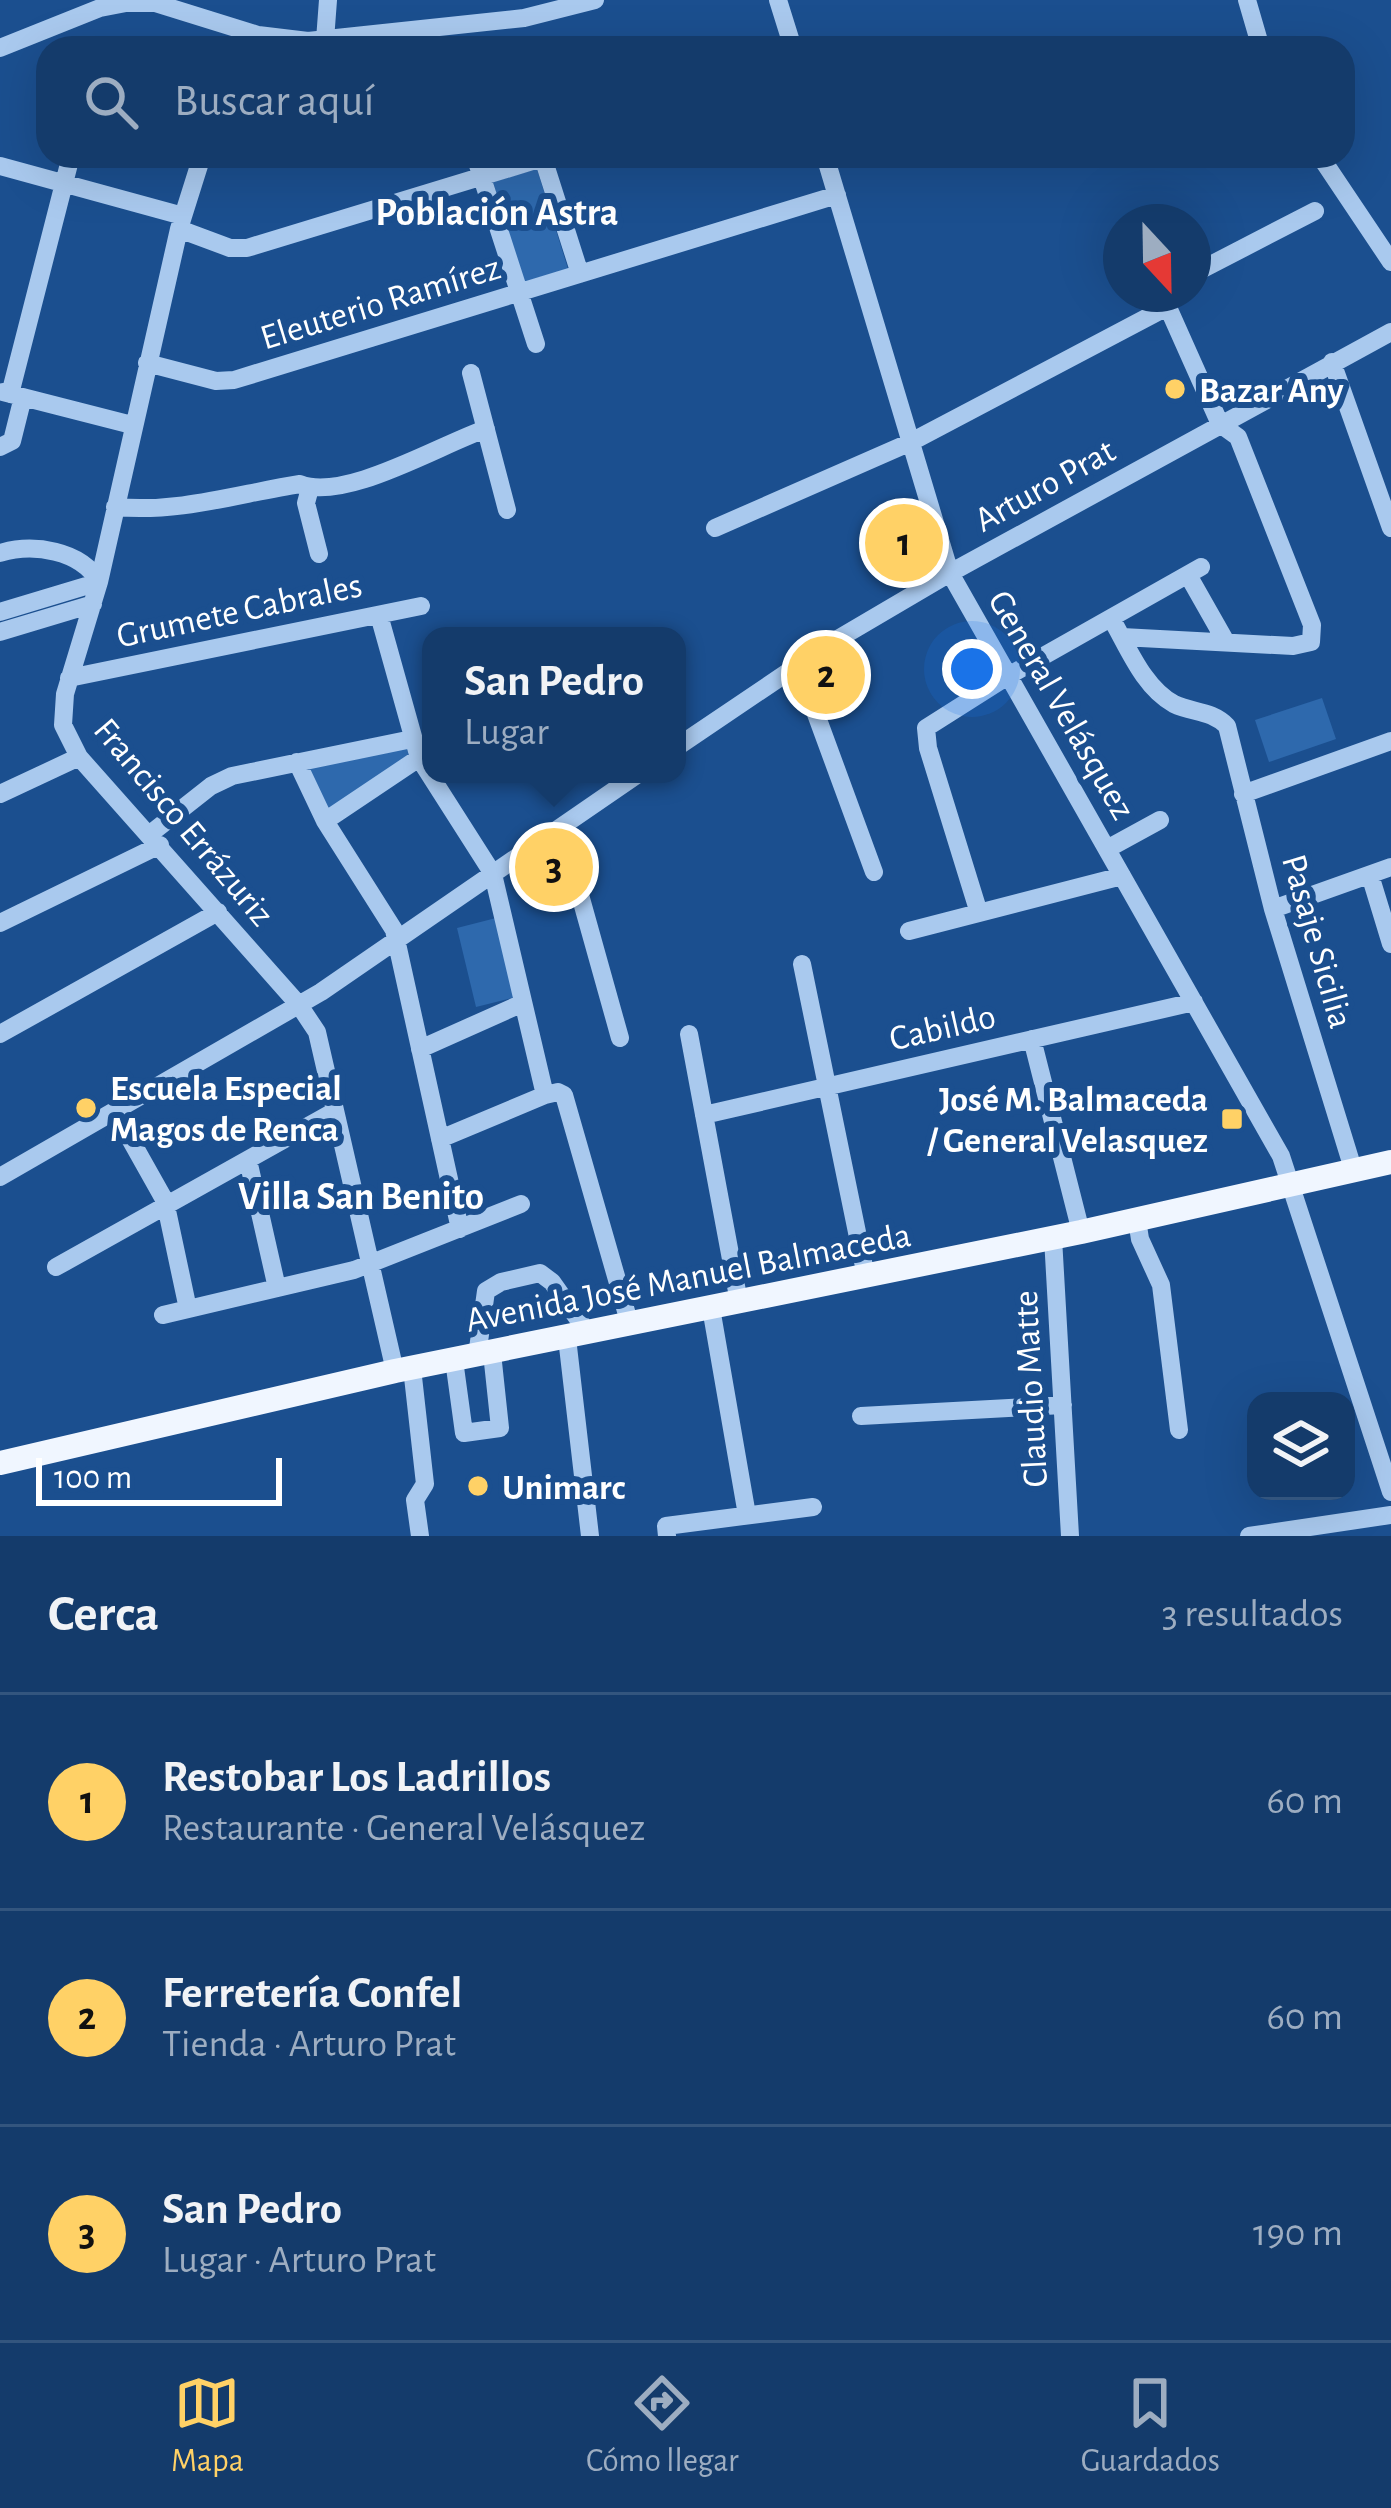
<!DOCTYPE html>
<html lang="es">
<head>
<meta charset="utf-8">
<style>
  :root { --surface:#143b6b; --page:#214673; --text:#f1f3f6; --muted:#9dadc1; --line:#33557e; --accent:#ffd166 }
  body { margin:0; font-family:"Alegreya Sans",sans-serif; background:var(--page); color:var(--text) }
  .controls { position:absolute; right:36px; bottom:36px; display:grid; overflow:hidden; border-radius:24px; box-shadow:0 12px 48px #0002 }
  .controls button { width:108px; height:108px; display:grid; place-items:center; padding:0; border:0; border-bottom:3px solid var(--line); background:var(--surface); color:var(--text); font:60px sans-serif }
  .compass { position:absolute; left:1103px; top:204px; width:108px; height:108px; border-radius:50%; background:var(--surface); box-shadow:0 12px 48px #0002; rotate:158deg }
  .scale { position:absolute; left:36px; bottom:30px; width:246px; box-sizing:border-box; padding-left:12px; border:6px solid #fff; border-top:0; font-size:33px; line-height:42px; white-space:nowrap; color:#fff; -webkit-text-stroke:9px #1b4f8f; paint-order:stroke }
  .you { position:absolute; left:972px; top:669px; width:42px; height:42px; margin:-30px; border:9px solid #fff; border-radius:50%; background:#1a73e8; box-shadow:0 0 0 18px #1a73e833 }
  .badge { display:grid; place-items:center; width:78px; height:78px; border-radius:50%; background:var(--accent); color:#111; font-size:39px; font-weight:700 }
  .pin { position:absolute; translate:-50% -50%; border:6px solid #fff; box-shadow:0 3px 12px #0006 }
  .popup { position:absolute; left:422px; top:627px; width:264px; height:156px; box-sizing:border-box; display:grid; place-content:center; border-radius:24px; background:var(--surface); filter:drop-shadow(0 3px 9px #0005); font-size:39px; white-space:nowrap; color:var(--muted) }
  .popup b { font-size:45px; color:var(--text) }
  .popup::after { content:''; position:absolute; left:50%; top:100%; margin-left:-24px; border:24px solid transparent; border-top-color:var(--surface) }
  .list { margin:0; padding:0; list-style:none }
  h2 { display:flex; justify-content:space-between; align-items:center; height:156px; margin:0; padding:0 48px; font-size:51px }
  h2 small { font-size:39px; font-weight:400; color:var(--muted) }
  .list li { display:grid; grid-template-columns:78px 1fr auto; gap:36px; align-items:center; box-sizing:border-box; height:216px; padding:0 48px; border-top:3px solid var(--line) }
  .list b { display:block; font-size:45px; white-space:nowrap }
  .list p { margin:0; font-size:39px; white-space:nowrap; color:var(--muted) }
  .list em { font-size:39px; font-style:normal; color:var(--muted) }
  .icon { flex:none; width:66px; height:66px; fill:none; stroke:currentColor; stroke-width:2; stroke-linecap:round; stroke-linejoin:round }
  .map { position:relative; flex:none; width:1391px; height:1536px; overflow:hidden }
  .search { position:absolute; background:var(--surface); box-shadow:0 12px 48px #0002; left:36px; right:36px; top:36px; height:132px; display:flex; align-items:center; gap:30px; box-sizing:border-box; padding:0 42px; border-radius:36px; color:var(--muted); font-size:45px }
  .sheet { height:804px; background:var(--surface) }
  nav { display:flex; justify-content:space-around; align-items:center; box-sizing:border-box; height:168px; border-top:3px solid var(--line); background:var(--surface); font-size:33px; color:var(--muted) }
  nav a { display:grid; justify-items:center; gap:6px }
  nav .on { color:var(--accent) }
  .map>svg:first-child { display:block }
</style>
</head>
<body>
<div class="map">
<svg width="1391" height="1536" viewBox="0 0 1391 1536">
  <rect width="100%" height="100%" fill="#1b4f8f"/>
  <path fill="#2e69ad" d="M537 169 568 269 524 282 493 182Z
    M1322 698 1336 739 1269 762 1255 720Z
    M407 748 409 757 327 811 308 767Z
    M496 918 516 997 476 1007 457 928Z"/>
  <g fill="none" stroke-linecap="round" stroke-linejoin="round">
    <path stroke="#a9c9ee" stroke-width="18" d="M778 0 793 48
      M1247 0 1261 48
      M325 40 328 0
      M0 48 100 8 126 3H155L258 35 308 41 524 18 595 0
      M202 156 179 229 99 582 65 694 63 725 79 757 299 1005 317 1032 395 1371
      M475 156 536 344
      M825 156 950 573 1281 1156 1391 1492
      M1320 156 1391 262
      M543 158 580 274
      M0 166 183 216
      M179 229 230 248H247L549 156
      M1193 274 1315 211
      M1332 362 1391 528
      M147 363 216 381 234 380 837 195
      M471 373 507 510
      M3 392 132 425
      M10 394 71 156
      M0 447 12 441 23 397
      M310 488 306 503 319 554
      M115 507C180 513 237 494 300 484 345 502 441 444 486 429
      M715 528 911 442 1167 307
      M0 553C33 543 81 550 99 582L0 612
      M1188 575 1226 642
      M379 615 419 758 493 874 545 1095
      M1111 618C1128 647 1143 687 1174 704 1193 713 1211 710 1227 726L1273 909 1354 1172
      M0 632 93 604
      M1122 637 1293 646 1311 642 1312 625 1238 437 1220 424 1162 294
      M798 665 874 872
      M69 678 421 606
      M677 747 831 643 950 573 1391 332
      M297 762 325 821 394 930 460 1229
      M0 794 79 757
      M1243 794 1391 741
      M325 821 419 758
      M561 827 620 1038
      M150 834 211 786 232 776 412 739
      M1107 849 1160 820
      M1370 875 1391 944
      M1273 909 1391 867
      M979 913 928 748 926 728 1008 676 1201 567
      M0 923 160 845
      M909 931 1122 876
      M802 964 866 1276
      M0 1034 218 912
      M689 1034 739 1302
      M1032 1039 1081 1232
      M420 1049 523 1003
      M115 1112 165 1201 188 1309
      M704 1115 1194 1002
      M440 1139 545 1095 558 1092 564 1095 630 1325
      M248 1160 277 1288
      M0 1177 321 992 638 774
      M1137 1220 1140 1239 1161 1285 1179 1430
      M1053 1238 1070 1536
      M56 1267 335 1111
      M711 1308 747 1515
      M163 1315 354 1270 521 1204
      M567 1338 590 1536
      M477 1356 486 1291 501 1282 540 1273 552 1282 588 1333
      M454 1360 464 1433 500 1428 492 1353
      M412 1368 425 1484 415 1500 420 1536
      M861 1416 1063 1405
      M667 1536 666 1526 813 1507
      M1249 1536 1391 1515"/>
    <path stroke="#f0f6ff" stroke-width="24" d="M0 1463 395 1371 1081 1232 1391 1162"/>
  </g>
  <g fill="#ffd166" stroke="#1b4f8f" stroke-width="4.5">
    <circle cx="1175" cy="389" r="12"/>
    <circle cx="86" cy="1108" r="12"/>
    <rect x="1220" y="1107" width="24" height="24" rx="6"/>
    <circle cx="478" cy="1486" r="12"/>
  </g>
  <g text-anchor="middle" stroke-width="12" stroke-linejoin="round" paint-order="stroke">
    <g font-size="36" fill="#fff" stroke="#1b4f8f">
      <text transform="translate(380 301) rotate(-17)" y="13">Eleuterio Ramírez</text>
      <text transform="translate(1044 484) rotate(-29)" y="13">Arturo Prat</text>
      <text transform="translate(239 609) rotate(-12)" y="13">Grumete Cabrales</text>
      <text transform="translate(1063 704) rotate(60)" y="13">General Velásquez</text>
      <text transform="translate(185 821) rotate(50)" y="13">Francisco Errázuriz</text>
      <text transform="translate(1319 941) rotate(74)" y="13">Pasaje Sicilia</text>
      <text transform="translate(942 1026) rotate(-13)" y="13">Cabildo</text>
      <text transform="translate(688 1276) rotate(-11)" y="13">Avenida José Manuel Balmaceda</text>
      <text transform="translate(1029 1389) rotate(-93)" y="13">Claudio Matte</text>
    </g>
    <g font-size="36" font-weight="bold" fill="#fff" stroke="#1b4f8f" text-anchor="start">
      <text x="1199" y="402">Bazar Any</text>
      <text x="110" y="1100">Escuela Especial<tspan x="110" dy="41">Magos de Renca</tspan></text>
      <text x="1208" y="1111" text-anchor="end">José M. Balmaceda<tspan x="1208" dy="41">/ General Velasquez</tspan></text>
      <text x="502" y="1499">Unimarc</text>
    </g>
    <g font-size="39" font-weight="bold" fill="#fff" stroke="#1b4f8f">
      <text x="497" y="225">Población Astra</text>
      <text x="361" y="1209">Villa San Benito</text>
    </g>
  </g>
</svg>
<div class="controls">
<button><svg class="icon" aria-label="layers" viewBox="0 0 24 24"><path d="M12 4l9 5-9 5-9-5zM3 14l9 5 9-5"/></svg></button>
</div>
<svg class="compass" viewBox="-18 -18 36 36"><path d="M0-13l5 13h-10z" fill="#e53935"/><path d="M0 13l5-13h-10z" fill="#9dadc1"/></svg>
<div class="scale">100 m</div>
<div class="you"></div>
<div class="pin badge" style="left:904px;top:543px">1</div>
<div class="pin badge" style="left:826px;top:675px">2</div>
<div class="pin badge" style="left:554px;top:867px">3</div>
<div class="popup"><b>San Pedro</b>Lugar</div>
<div class="search"><svg class="icon" aria-label="search" viewBox="0 0 24 24"><circle cx="10" cy="10" r="6"/><path d="M15 15l6 6"/></svg>Buscar aquí</div>
</div>
<section class="sheet">
<h2>Cerca<small>3 resultados</small></h2>
<ul class="list">
<li><span class="badge">1</span><div><b>Restobar Los Ladrillos</b><p>Restaurante · General Velásquez</p></div><em>60 m</em></li>
<li><span class="badge">2</span><div><b>Ferretería Confel</b><p>Tienda · Arturo Prat</p></div><em>60 m</em></li>
<li><span class="badge">3</span><div><b>San Pedro</b><p>Lugar · Arturo Prat</p></div><em>190 m</em></li>
</ul>
</section>
<nav>
<a class="on"><svg class="icon" aria-label="map" viewBox="0 0 24 24"><path d="M3 6l6-2 6 2 6-2v14l-6 2-6-2-6 2zM9 4v14M15 6v14"/></svg>Mapa</a>
<a><svg class="icon" aria-label="directions" viewBox="0 0 24 24"><path d="M12 3l9 9-9 9-9-9zM9 14v-3h6M13 9l2 2-2 2"/></svg>Cómo llegar</a>
<a><svg class="icon" aria-label="saved" viewBox="0 0 24 24"><path d="M7 4h10v16l-5-4-5 4z"/></svg>Guardados</a>
</nav>
</body>
</html>
